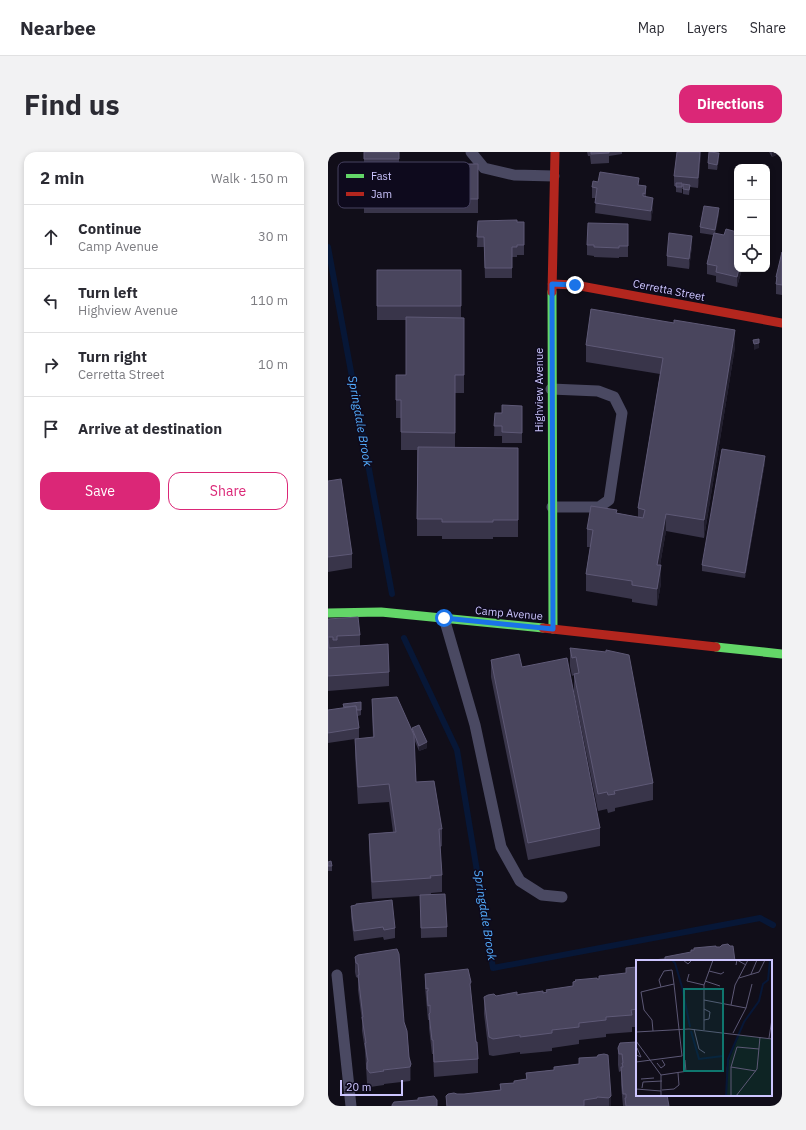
<!DOCTYPE html>
<html lang="en">
<head>
<meta charset="utf-8">
<style>
  :root { --surface:#fff; --page:#f2f2f3; --text:#2b2b33; --muted:#7c7c81; --line:#e1e1e2; --accent:#db2777 }
  body { margin:0; font-family:"IBM Plex Sans",sans-serif; background:var(--page); color:var(--text) }
  .controls { position:absolute; right:12px; top:12px; display:grid; overflow:hidden; border-radius:8px; box-shadow:0 2px 6px #0003 }
  .controls button { width:36px; height:36px; display:grid; place-items:center; padding:0; border:0; border-bottom:1px solid var(--line); background:var(--surface); color:var(--text); font:20px sans-serif }
  .scale { position:absolute; left:12px; bottom:10px; width:63px; box-sizing:border-box; padding-left:4px; border:2px solid #cdc6ff; border-top:0; font-size:11px; line-height:14px; white-space:nowrap; color:#cdc6ff; -webkit-text-stroke:3px #0e0a1d; paint-order:stroke }
  .stop { position:absolute; width:12px; height:12px; margin:-9px; border:3px solid #1a73e8; border-radius:50%; background:#fff }
  .stop.end { background:#1a73e8; border-color:#fff; box-shadow:0 1px 4px #0008 }
  .list { margin:0; padding:0; list-style:none }
  h2 { display:flex; justify-content:space-between; align-items:center; height:52px; margin:0; padding:0 16px; font-size:17px }
  h2 small { font-size:13px; font-weight:400; color:var(--muted) }
  .list li { display:grid; grid-template-columns:26px 1fr auto; gap:12px; align-items:center; box-sizing:border-box; height:64px; padding:0 16px; border-top:1px solid var(--line) }
  .list b { display:block; font-size:15px; white-space:nowrap }
  .list p { margin:0; font-size:13px; white-space:nowrap; color:var(--muted) }
  .list em { font-size:13px; font-style:normal; color:var(--muted) }
  .actions { display:flex; gap:8px; padding:12px 16px }
  .actions a { flex:1; padding:9px 0; border:1px solid var(--accent); border-radius:12px; text-align:center; font-size:14px; color:var(--accent) }
  .actions .main { background:var(--accent); color:#fff }
  .icon { flex:none; width:22px; height:22px; fill:none; stroke:currentColor; stroke-width:2; stroke-linecap:round; stroke-linejoin:round }
  .map { position:relative; flex:none; width:454px; height:954px; overflow:hidden; border-radius:12px }
  header { display:flex; align-items:center; gap:24px; box-sizing:border-box; height:56px; padding:0 20px; background:var(--surface); border-bottom:1px solid var(--line) }
  header strong { font-size:19px }
  nav { display:flex; gap:22px; margin-inline-start:auto; font-size:14px }
  .intro { display:flex; align-items:center; justify-content:space-between; box-sizing:border-box; height:96px; padding:0 24px }
  h1 { margin:0; font-size:28px }
  .button { padding:10px 18px; border-radius:12px; background:var(--accent); color:#fff; font-size:14px; font-weight:700 }
  main { display:flex; gap:24px; padding:0 24px }
  aside { flex:1; background:var(--surface); border-radius:12px; box-shadow:0 2px 6px #0003 }
  .map>svg:first-child { display:block }
</style>
</head>
<body>
<header>
<strong>Nearbee</strong>
<nav><a>Map</a><a>Layers</a><a>Share</a></nav>
</header>
<div class="intro"><h1>Find us</h1><a class="button">Directions</a></div>
<main>
<aside>
<h2>2 min<small>Walk · 150 m</small></h2>
<ul class="list">
<li><svg class="icon" aria-label="ahead" viewBox="0 0 24 24"><path d="M12 20V5M6 11l6-6 6 6"/></svg><div><b>Continue</b><p>Camp Avenue</p></div><em>30 m</em></li>
<li><svg class="icon" aria-label="left" viewBox="0 0 24 24"><path d="M17 20v-9H6M10 6l-5 5 5 5"/></svg><div><b>Turn left</b><p>Highview Avenue</p></div><em>110 m</em></li>
<li><svg class="icon" aria-label="right" viewBox="0 0 24 24"><path d="M7 20v-9h11M14 6l5 5-5 5"/></svg><div><b>Turn right</b><p>Cerretta Street</p></div><em>10 m</em></li>
<li><svg class="icon" aria-label="arrive" viewBox="0 0 24 24"><path d="M6 21V4h12l-3 4 3 4H6"/></svg><div><b>Arrive at destination</b></div></li>
</ul>
<div class="actions"><a class="main">Save</a><a>Share</a></div>
</aside>
<div class="map">
<svg width="454" height="954" viewBox="0 0 454 954">
  <rect width="100%" height="100%" fill="#110e19"/>
  <g fill="none" stroke-linecap="round" stroke-linejoin="round">
    <path stroke="#071737" stroke-width="6" d="M0 95 64 442
      M76 486 129 598 165 816 432 766 445 773"/>
    <path stroke="#4a4962" stroke-width="11" d="M143 0 156 16 186 23 226 24
      M223 237 270 239 286 245 294 261 281 348 271 355H224
      M116 466 147 573 173 695 192 729 214 743 234 745
      M9 823 23 954"/>
    <path stroke="#63d668" stroke-width="9" d="M224 140 225 477
      M0 461 53 460 215 476
      M388 495 454 502"/>
    <path stroke="#b3261e" stroke-width="9" d="M224 132 247 133 454 171
      M224 140 227 0
      M215 476 388 495"/>
  </g>
  <path fill="#39354a" d="M36 0H71V11L97 12H150V61H36Z
    M259 0H294V2L281 4V11L263 12 262 4H260Z
    M373 0 370 36 362 35 361 43 355 42V35L354 34V41L348 40V34H346V24Z
    M441 0H450V2L444 5Z
    M391 7 389 18 380 17V11Z
    M311 33 318 34V45L325 56 323 69 267 61 268 46H264V35Z
    M391 61 387 81 414 117 409 135 388 130V124L379 122V112L385 83 372 81V75Z
    M150 69 196 70V103H189V105H184V126H157L156 95H149Z
    M300 72V105H291V106L266 105V104L259 103V93Z
    M364 94 361 117 339 114V104Z
    M454 100V143L448 142V125Z
    M49 118H133V165L136 166V241H127V296H190V385H165V387H114V384H89V298H73V266H68V223H78V168H49Z
    M258 193 407 195 376 386 338 379 332 413 333 431 329 454 304 450V447L258 439V422L262 395H259V377L289 361 310 365V356L332 222 258 210Z
    M194 254V291H174V284H166L167 261H174Z
    M437 310 417 426 374 419V413Z
    M0 329 24 402V416L0 420Z
    M0 467 32 483V494L61 520V534L0 539Z
    M242 496 325 631V648L287 656V659L280 661 279 657 270 659 246 540V523L244 524 242 514Z
    M163 508 194 515 272 676V694L200 708 163 525Z
    M44 547 84 579V576L99 596 91 599 86 587 88 630 114 677V694L112 695 114 723V740L103 741V742L119 775V785L93 786 92 744 44 747 41 699V682L65 680 61 650 30 652 27 604V587L0 591V558L15 556V552L33 558V563L30 564 31 576V587L45 586 44 564Z
    M0 710 4 714V719H0Z
    M23 754 67 776V786L56 788 55 785 26 789 23 765Z
    M27 805 76 870 79 879 83 926 82 929 56 932V933L42 935 39 931 37 898 34 879V869L30 838V826L28 825 27 820Z
    M309 815V875H304V880L278 882V885L251 888V892L224 896V899L192 902V900L165 904 161 903 156 862V845L168 844 189 843 218 840 245 834V830L269 827 298 821V816Z
    M97 822 143 842 150 907V921L106 925 105 902H104L101 876V868H100L97 836Z
    M290 896 341 954H295L293 933V919L291 920 290 913Z
    M269 905 283 954H118V944L172 938V932L186 931 198 927V921L226 918 251 913V906Z"/>
  <path fill="#221f2e" d="M372 0H373L370 36V26Z
    M444 0H450V2L444 5Z
    M391 1V7L389 18V13Z
    M325 46V56L323 69V59Z
    M391 56V61L387 84V78Z
    M364 84V94L361 117V107Z
    M411 117H414L409 135V125Z
    M407 178V195L376 386V368Z
    M431 191V196L426 198V192Z
    M437 304V310L417 426V421Z
    M338 362V379L329 430V413Z
    M333 413V431L329 454V437Z
    M99 590V596L91 599V594Z
    M83 912V926L82 929V915Z
    M283 944V954H281V946Z"/>
  <path fill="#49455d" stroke="#5e5976" d="M36 0H71V7H36Z
    M263 0H281V1L263 2Z
    M349 0H372L370 26 346 24Z
    M381 0 391 1 389 13 380 11Z
    M52 11H97V12H126V11H134V12H150V47H36V12H52Z
    M272 20 311 26 310 33 318 34 317 42 315 41V44L325 46 323 59 267 51 269 36 264 35 265 29 270 30Z
    M348 31H354V35H348Z
    M355 32 362 33 361 38 355 37Z
    M376 54 391 56 387 78 372 75Z
    M189 68V70H196V93H189V95H184V116H157L156 85H149L150 69Z
    M260 71 300 72V94H291V96L266 95V93H259Z
    M398 77 409 80V117H411L409 125 388 120 389 114 379 112 386 81 396 83Z
    M341 81 364 84 361 107 339 104Z
    M454 100V133L448 132 449 125H448Z
    M49 118H133V154H49Z
    M263 157 346 171V168L407 178 376 368 338 362 329 413H333L329 437 304 433V429L258 422 265 378 259 377 263 354 289 358 288 361 315 366 317 358 310 356 335 206 258 193Z
    M78 165 136 166V223H127V281L73 280V248H68V223H78Z
    M431 187V191L426 192 425 188Z
    M174 253 194 254V281L174 280V274H166L167 261H174Z
    M90 295 190 296V368H165V370H114V367H89Z
    M394 297 437 304 417 421 374 413Z
    M13 327 24 402 0 405V329Z
    M30 465 32 483 9 484V488H5V485H0L1 496 60 492 61 520 0 524V467Z
    M242 496 278 500V498L301 503 325 631 286 639 287 642 280 643 279 640 270 642 246 522 251 521 248 505 244 506Z
    M191 502 194 515 239 506 272 676 200 691 163 508Z
    M69 545 86 583 88 630 106 629 114 677H111L114 723 102 724 103 726 44 730 41 682 68 680 61 632 30 635 27 587 46 585 44 547Z
    M33 550V558H29L28 554 16 555 15 552Z
    M28 554 31 576 0 581V558Z
    M91 573 99 590 91 594 84 576Z
    M3 709 4 714H0V710Z
    M117 742 119 775 93 776 92 743Z
    M64 748 67 776 56 778 55 775 26 779 23 754 28 753V752Z
    M400 792 402 794H405L407 809H323V808L337 807V805L363 800V798H366V796L388 794V795H392L394 793Z
    M69 797 71 802 76 870 79 879 81 905 83 912 82 915 55 918 56 919 42 921 39 917V911L40 909 39 905 37 891H38L34 865H35L30 823H31L30 812 28 811 27 805 30 803Z
    M309 815V857L303 858 304 863 278 865V868L251 871V875L224 878V881L192 885V883L165 887 161 885 156 845 160 843 166 842 168 844 189 840V843L193 842 215 839V841L219 840 218 838 245 834V830L248 829 247 828 269 826V827H271V824L298 821V816Z
    M140 817 143 830 142 832 148 890H149L150 907 106 910 105 888H104L101 862 102 861V853L100 854 99 839H100V836L98 837 97 822Z
    M309 890V943H339L341 954H298L297 946H298V942H295L293 915H295L294 911H295L294 902H291L290 896 292 891Z
    M276 902 280 903 283 944 281 946 269 945V946L256 948V954H119L118 944 120 942 126 941 129 942H136L173 938 172 932 186 931V929L199 927 198 921 226 918V915L251 912V906L269 905 270 903Z
    M106 944 109 948V954H64V953L66 950 90 948V946Z"/>
  <g fill="none" stroke-linecap="round" stroke-linejoin="round">
    <path stroke="#1a73e8" stroke-width="5" d="M116 466 225 477 224 132 247 133"/>
  </g>
  <g text-anchor="middle" stroke-width="3" stroke-linejoin="round" paint-order="stroke">
    <g font-size="11" fill="#cdc6ff" stroke="#0e0a1d">
      <text transform="translate(341 138) rotate(11)" y="4">Cerretta Street</text>
      <text transform="translate(211 238) rotate(-90)" y="4">Highview Avenue</text>
      <text transform="translate(181 461) rotate(5)" y="4">Camp Avenue</text>
    </g>
    <g font-size="12" font-style="italic" fill="#54aeff" stroke="#0e0a1d">
      <text transform="translate(32 269) rotate(80)" y="4">Springdale Brook</text>
      <text transform="translate(157 763) rotate(81)" y="4">Springdale Brook</text>
    </g>
  </g>
  <g transform="translate(308 808)">
    <rect width="136" height="136" fill="#110e19"/>
    <path d="M103 75 136 79V136H90V108Z" fill="#0e2424"/>
    <path fill="none" stroke="#071737" stroke-width="2" d="M36 0 39 3 46 27 54 67M55 71 63 99 87 96M90 136 92 99 108 62 123 41 127 24 132 20 134 0"/>
    <path fill="none" stroke="#5c5875" stroke-width="1" d="M47 0 52 4 56 0M100 5 101 0 110 5M73 11 85 14 88 12M53 14 51 21 68 25M115 14 121 0M103 18 123 12 129 0M69 21 84 26M68 40 110 48 97 73M95 45 99 25 112 0M110 48 116 24M68 60 73 59 74 52 68 49M58 69 63 89 69 93M68 70V25L77 0M17 71 16 60 8 50 5 32 25 27M0 72 53 69 136 79M133 78 136 59M0 81 25 115V136M0 95 5 97 1 88M49 100 50 112M0 102 46 96 38 24 36 10 28 11 23 20 25 27 38 24M21 103 25 108 29 105 26 100M95 107 101 87 123 89M25 115 52 111M5 119 18 118M6 128 7 122 26 121M0 129 25 131M26 130 38 129 43 125 42 113M95 136V107L120 111M100 136 121 109 124 77"/>
    <path fill="#0f766e" fill-opacity="0.15" stroke="#0f766e" stroke-width="2" d="M48 29H87V111H48Z"/>
    <rect width="136" height="136" fill="none" stroke="#cdc6ff" stroke-width="2"/>
  </g>
  <rect x="10" y="10" width="132" height="46" rx="6" fill="#0e0a1d" stroke="#474261" stroke-width="1"/>
  <rect x="18" y="22" width="18" height="4" fill="#63d668"/>
  <rect x="18" y="40" width="18" height="4" fill="#b3261e"/>
  <g font-size="11" fill="#cdc6ff">
    <text x="43" y="28">Fast</text>
    <text x="43" y="46">Jam</text>
  </g>
</svg>
<div class="controls">
<button>+</button>
<button>−</button>
<button><svg class="icon" aria-label="locate" viewBox="0 0 24 24"><circle cx="12" cy="12" r="6"/><path d="M12 2v4M12 18v4M2 12h4M18 12h4"/></svg></button>
</div>
<div class="scale">20 m</div>
<div class="stop" style="left:116px;top:466px"></div>
<div class="stop end" style="left:247px;top:133px"></div>
</div>
</main>
</body>
</html>
